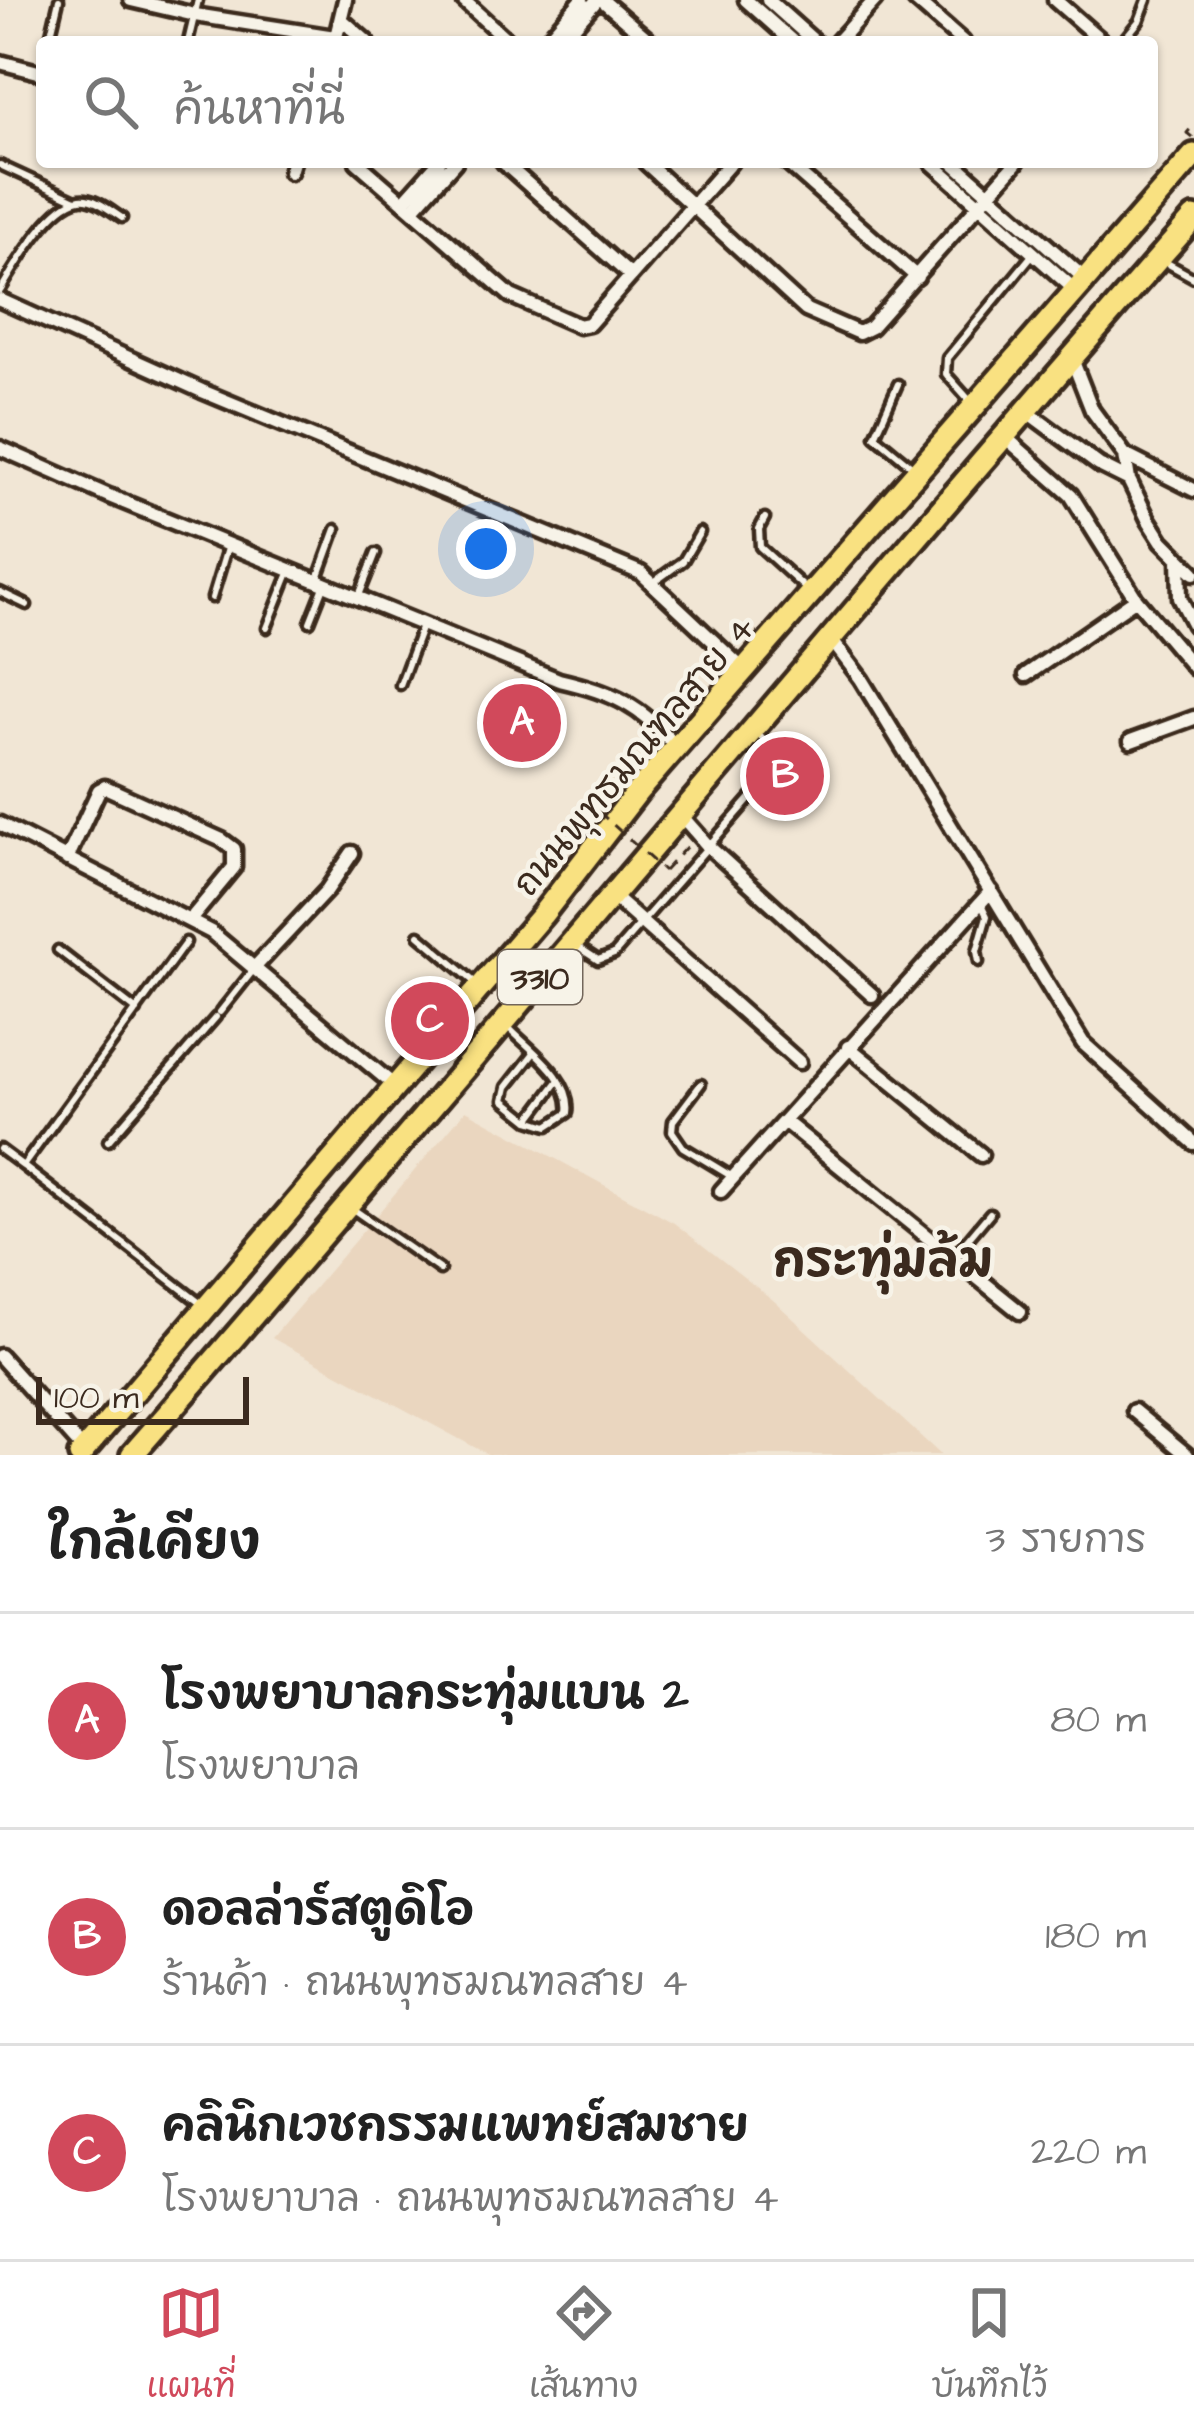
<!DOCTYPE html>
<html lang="th">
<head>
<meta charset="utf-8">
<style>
  :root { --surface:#fff; --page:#f6f6f6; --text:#222; --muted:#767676; --line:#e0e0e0; --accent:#d1495b }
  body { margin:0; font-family:"Architects Daughter","Playpen Sans Thai",sans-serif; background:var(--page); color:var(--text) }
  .scale { position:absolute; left:36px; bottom:30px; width:213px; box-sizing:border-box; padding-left:12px; border:6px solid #3b2a1e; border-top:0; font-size:33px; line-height:42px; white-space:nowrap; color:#3b2a1e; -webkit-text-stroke:9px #f7f3e8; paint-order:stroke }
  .you { position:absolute; left:486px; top:549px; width:42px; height:42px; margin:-30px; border:9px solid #fff; border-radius:50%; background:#1a73e8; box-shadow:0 0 0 18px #1a73e833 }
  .badge { display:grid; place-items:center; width:78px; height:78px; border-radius:50%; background:var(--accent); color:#fff; font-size:39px; font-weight:700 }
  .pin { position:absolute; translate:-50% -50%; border:6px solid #fff; box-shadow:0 3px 12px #0006 }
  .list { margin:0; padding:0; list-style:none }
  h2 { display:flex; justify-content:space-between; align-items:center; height:156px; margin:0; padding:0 48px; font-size:51px }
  h2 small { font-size:39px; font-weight:400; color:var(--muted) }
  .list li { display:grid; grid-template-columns:78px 1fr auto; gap:36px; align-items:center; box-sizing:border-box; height:216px; padding:0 48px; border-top:3px solid var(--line) }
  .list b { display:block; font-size:45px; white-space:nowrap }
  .list p { margin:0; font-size:39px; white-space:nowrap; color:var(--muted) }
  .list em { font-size:39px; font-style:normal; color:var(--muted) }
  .icon { flex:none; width:66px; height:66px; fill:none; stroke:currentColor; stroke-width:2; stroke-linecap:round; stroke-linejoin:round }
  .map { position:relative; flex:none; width:1194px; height:1455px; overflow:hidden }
  .search { position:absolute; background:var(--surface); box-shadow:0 3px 9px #0004; left:36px; right:36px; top:36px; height:132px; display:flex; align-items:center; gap:30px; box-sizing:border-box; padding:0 42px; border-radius:12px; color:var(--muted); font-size:45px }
  .sheet { height:804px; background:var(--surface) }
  nav { display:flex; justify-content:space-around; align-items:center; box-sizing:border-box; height:168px; border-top:3px solid var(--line); background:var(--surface); font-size:33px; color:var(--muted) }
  nav a { display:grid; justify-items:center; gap:6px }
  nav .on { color:var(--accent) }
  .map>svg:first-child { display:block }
</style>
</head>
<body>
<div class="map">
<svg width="1194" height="1455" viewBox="0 0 1194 1455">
  <rect width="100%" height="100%" fill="#f1e6d5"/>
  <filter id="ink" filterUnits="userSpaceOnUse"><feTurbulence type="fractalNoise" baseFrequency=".00833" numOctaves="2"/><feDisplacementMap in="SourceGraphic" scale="24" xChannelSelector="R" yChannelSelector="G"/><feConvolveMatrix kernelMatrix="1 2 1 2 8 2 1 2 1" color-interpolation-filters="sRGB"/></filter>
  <g filter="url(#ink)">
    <path fill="#ead6bf" d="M466 1110 674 1223 773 1300 941 1455H489L272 1338Z"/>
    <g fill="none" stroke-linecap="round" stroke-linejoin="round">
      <defs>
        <path id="lane" d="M49 42 59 0
          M188 42 198 0
          M1122 42 1139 21 1147 0
          M0 165 76 200
          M1165 262 1194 278
          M0 291C15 267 50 204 80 199 94 197 111 211 122 218
          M898 384 875 436 915 469
          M972 403 946 374 947 358 1033 254
          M765 518 759 529 760 547 805 588
          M317 581 336 529
          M654 582 683 561 700 532
          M0 592 27 605
          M212 598 228 545
          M358 598 376 553
          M310 622 325 584
          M267 628 289 573
          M400 685 422 626
          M419 935 478 985
          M186 942 23 1166 200 1303
          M578 947 598 960 614 954 776 769 778 755 756 732
          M58 950 137 1011
          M979 962 977 951 987 916 981 904
          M220 1012 255 968
          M509 1028C530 1050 573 1079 568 1113L548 1126 529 1120 504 1100 507 1087 533 1054
          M701 1084 673 1121 672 1131 683 1147 731 1176
          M529 1120 559 1080
          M108 1141 216 1017
          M0 1149 23 1166
          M350 1207 440 1270
          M953 1257 990 1213"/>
        <path id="street" d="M131 0 195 15 335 37
          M463 0 509 42
          M602 0 651 42
          M746 0 793 42
          M768 0 815 42
          M915 0 963 42
          M1055 0 1103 42
          M341 19 367 42
          M335 41 345 0
          M545 42 582 0
          M560 42 597 0
          M837 42 875 0
          M0 62 42 73
          M357 162 511 296 579 326 589 324 731 162
          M503 162 631 276
          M645 162 806 310 859 333 871 327 1017 162
          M786 162 917 277
          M931 162 1075 290
          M953 162 1085 279
          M290 172 293 162
          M404 201 439 162
          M413 209 455 162
          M0 300 202 391 641 573 744 670
          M1072 359 1092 410 1125 455 1129 480 1148 519 1162 541 1194 573
          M1026 411 1099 465 1129 480
          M1004 436 1071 495 1136 599 1194 668
          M0 448 109 496 559 680C611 692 641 705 676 747
          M1125 455 1194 490
          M1179 559 1180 598 1194 625
          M830 638 861 679 1083 1043 1194 1143
          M1026 675 1136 599
          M1131 741 1194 718
          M679 813 708 846 872 995
          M0 824 211 932 396 1087
          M67 859 99 790 105 787 222 840 234 849V867L191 919
          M611 895 799 1062
          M255 967 327 890 352 853
          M848 1047 981 1155
          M784 1121 1020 1312
          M721 1191 991 891
          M0 1356 84 1450
          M1134 1411 1187 1455"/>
        <path id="primary" d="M80 1455 542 915 638 791 1194 155
          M132 1455C489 1046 835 626 1194 218"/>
      </defs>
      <use href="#lane" stroke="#3b2a1e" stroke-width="15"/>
      <use href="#street" stroke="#3b2a1e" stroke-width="21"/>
      <use href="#primary" stroke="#3b2a1e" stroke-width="30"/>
      <path stroke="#3b2a1e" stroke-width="3" stroke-dasharray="12 9" stroke-linecap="butt" d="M1193 138 1187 133 1194 125
        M664 871 689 844"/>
      <use href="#lane" stroke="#f7f3e8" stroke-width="6"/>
      <use href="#street" stroke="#f7f3e8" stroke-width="12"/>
      <use href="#primary" stroke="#f9e181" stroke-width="21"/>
      <path stroke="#3b2a1e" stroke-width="3" stroke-dasharray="12 9" stroke-linecap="butt" d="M598 811 664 871"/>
    </g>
  </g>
  <g text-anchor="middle" stroke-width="9" stroke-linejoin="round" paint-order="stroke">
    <rect fill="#f7f3e8" stroke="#73665b" stroke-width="3" x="498" y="950" width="84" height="54" rx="9"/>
    <g font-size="33" font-weight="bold" fill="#3b2a1e">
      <text x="540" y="989">3310</text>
    </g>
    <g font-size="36" fill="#3b2a1e" stroke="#f7f3e8">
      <text transform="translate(633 755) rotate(-50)" y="13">ถนนพุทธมณฑลสาย 4</text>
    </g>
    <g font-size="48" font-weight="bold" fill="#3b2a1e" stroke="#f7f3e8">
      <text x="883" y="1276">กระทุ่มล้ม</text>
    </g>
  </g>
</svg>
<div class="scale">100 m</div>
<div class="you"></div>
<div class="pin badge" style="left:522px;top:723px">A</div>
<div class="pin badge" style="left:785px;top:776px">B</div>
<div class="pin badge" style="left:430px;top:1021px">C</div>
<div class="search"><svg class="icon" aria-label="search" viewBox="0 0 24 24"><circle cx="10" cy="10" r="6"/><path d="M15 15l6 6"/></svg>ค้นหาที่นี่</div>
</div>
<section class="sheet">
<h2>ใกล้เคียง<small>3 รายการ</small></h2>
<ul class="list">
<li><span class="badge">A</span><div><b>โรงพยาบาลกระทุ่มแบน 2</b><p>โรงพยาบาล</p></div><em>80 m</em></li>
<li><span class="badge">B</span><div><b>ดอลล่าร์สตูดิโอ</b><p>ร้านค้า · ถนนพุทธมณฑลสาย 4</p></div><em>180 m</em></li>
<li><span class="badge">C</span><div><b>คลินิกเวชกรรมแพทย์สมชาย</b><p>โรงพยาบาล · ถนนพุทธมณฑลสาย 4</p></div><em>220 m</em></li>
</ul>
</section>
<nav>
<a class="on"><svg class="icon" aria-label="map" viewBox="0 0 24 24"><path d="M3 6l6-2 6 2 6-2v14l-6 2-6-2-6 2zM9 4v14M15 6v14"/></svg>แผนที่</a>
<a><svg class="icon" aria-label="directions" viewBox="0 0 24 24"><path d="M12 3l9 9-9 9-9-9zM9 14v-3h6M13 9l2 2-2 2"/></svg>เส้นทาง</a>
<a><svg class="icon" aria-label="saved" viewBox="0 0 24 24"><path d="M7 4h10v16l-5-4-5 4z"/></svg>บันทึกไว้</a>
</nav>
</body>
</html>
